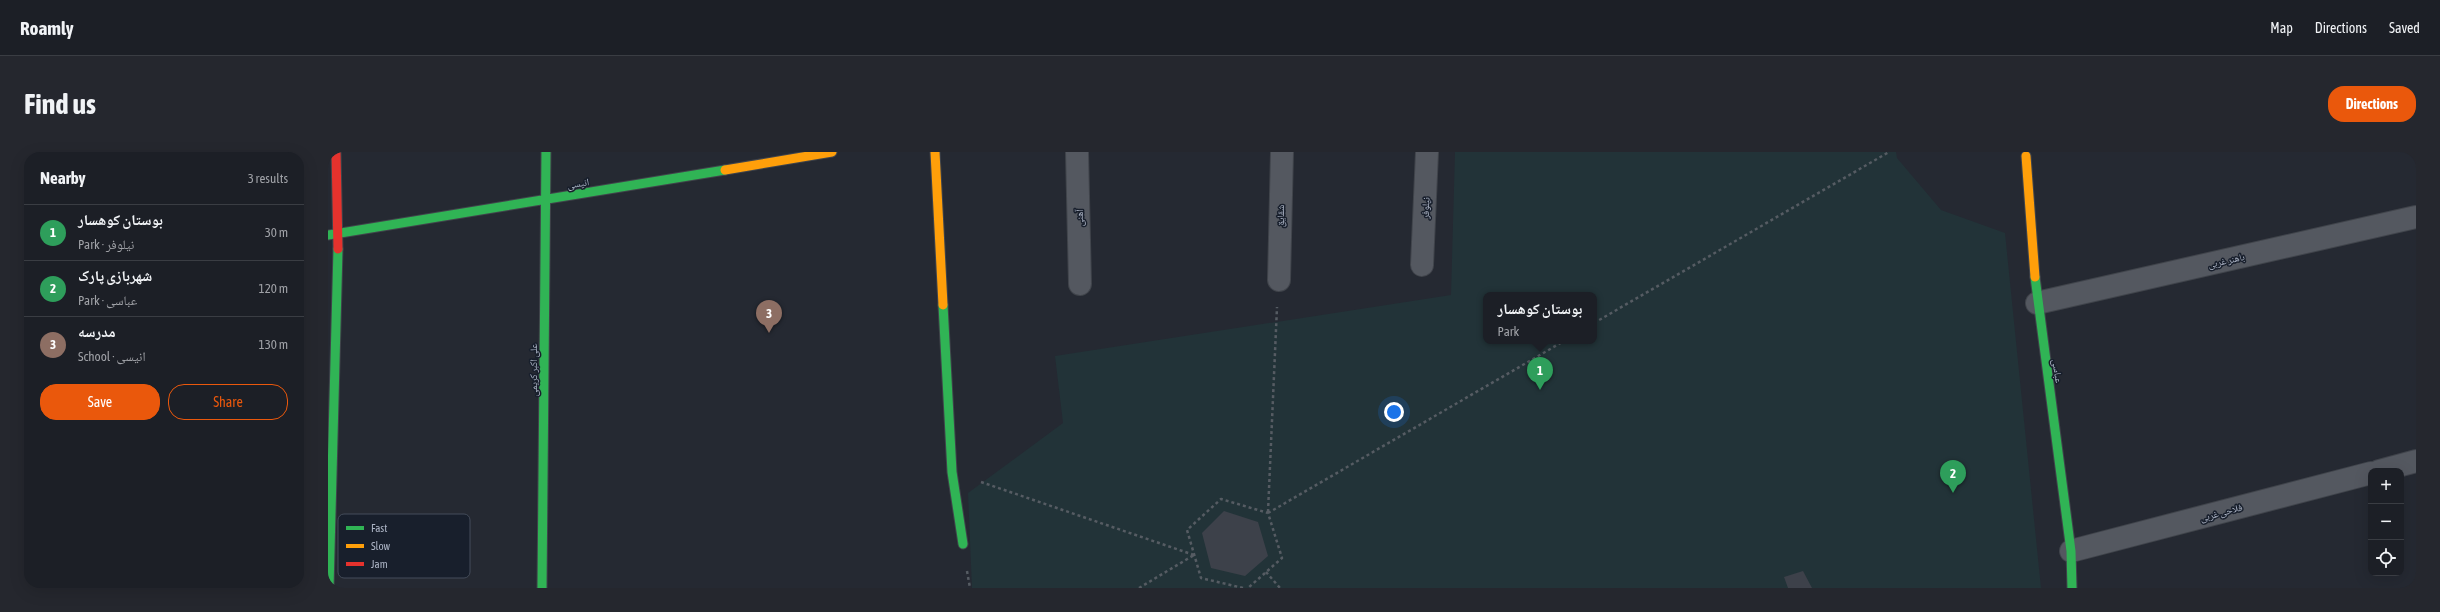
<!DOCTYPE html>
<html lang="en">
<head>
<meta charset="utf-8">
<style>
  :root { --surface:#1c1f26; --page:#25272e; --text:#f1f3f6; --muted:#a0a2a7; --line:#3a3d43; --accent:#ea580c }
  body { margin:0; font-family:"Asap Condensed","Noto Naskh Arabic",sans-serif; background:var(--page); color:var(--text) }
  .controls { position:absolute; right:12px; bottom:12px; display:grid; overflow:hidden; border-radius:8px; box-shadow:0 4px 16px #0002 }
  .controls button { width:36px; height:36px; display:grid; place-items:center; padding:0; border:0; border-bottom:1px solid var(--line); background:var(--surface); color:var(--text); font:20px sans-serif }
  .you { position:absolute; left:1066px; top:260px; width:14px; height:14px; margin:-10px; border:3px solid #fff; border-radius:50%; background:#1a73e8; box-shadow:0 0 0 6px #1a73e833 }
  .badge { display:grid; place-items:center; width:26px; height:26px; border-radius:50%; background:var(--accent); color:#fff; font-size:13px; font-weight:700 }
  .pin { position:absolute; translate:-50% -33px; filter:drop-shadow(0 1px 2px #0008) }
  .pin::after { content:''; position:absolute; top:21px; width:14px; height:12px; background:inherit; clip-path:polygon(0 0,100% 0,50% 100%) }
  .popup { position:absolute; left:1155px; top:140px; width:114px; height:52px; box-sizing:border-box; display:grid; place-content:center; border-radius:8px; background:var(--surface); filter:drop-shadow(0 1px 3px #0005); font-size:13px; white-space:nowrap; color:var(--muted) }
  .popup b { font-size:15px; color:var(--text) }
  .popup::after { content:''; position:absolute; left:50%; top:100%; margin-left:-8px; border:8px solid transparent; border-top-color:var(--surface) }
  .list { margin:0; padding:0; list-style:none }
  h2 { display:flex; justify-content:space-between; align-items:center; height:52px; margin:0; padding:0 16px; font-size:17px }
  h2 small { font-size:13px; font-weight:400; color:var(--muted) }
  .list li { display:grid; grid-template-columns:26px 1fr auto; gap:12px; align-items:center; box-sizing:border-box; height:56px; padding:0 16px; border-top:1px solid var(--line) }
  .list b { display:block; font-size:15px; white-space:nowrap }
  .list p { margin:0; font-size:13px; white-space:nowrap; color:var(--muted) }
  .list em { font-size:13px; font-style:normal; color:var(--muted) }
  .actions { display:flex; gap:8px; padding:12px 16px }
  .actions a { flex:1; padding:9px 0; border:1px solid var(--accent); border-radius:16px; text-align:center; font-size:14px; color:var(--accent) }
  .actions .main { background:var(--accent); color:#fff }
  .icon { flex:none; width:22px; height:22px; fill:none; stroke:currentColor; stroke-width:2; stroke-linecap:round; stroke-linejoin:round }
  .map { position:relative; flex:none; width:2088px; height:436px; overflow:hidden; border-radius:16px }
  header { display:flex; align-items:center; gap:24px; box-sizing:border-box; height:56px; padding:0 20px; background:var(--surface); border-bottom:1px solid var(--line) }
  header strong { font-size:19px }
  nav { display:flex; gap:22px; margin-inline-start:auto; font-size:14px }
  .intro { display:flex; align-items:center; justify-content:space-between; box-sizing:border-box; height:96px; padding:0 24px }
  h1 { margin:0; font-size:28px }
  .button { padding:10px 18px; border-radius:16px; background:var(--accent); color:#fff; font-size:14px; font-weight:700 }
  main { display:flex; gap:24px; padding:0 24px }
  aside { flex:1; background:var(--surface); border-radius:16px; box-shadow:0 4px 16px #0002 }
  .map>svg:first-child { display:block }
</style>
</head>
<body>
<header>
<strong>Roamly</strong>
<nav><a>Map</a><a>Directions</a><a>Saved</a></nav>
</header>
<div class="intro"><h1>Find us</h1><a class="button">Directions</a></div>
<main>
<aside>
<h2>Nearby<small>3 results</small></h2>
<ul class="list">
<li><span class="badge" style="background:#2e9e5b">1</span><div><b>بوستان کوهسار</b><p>Park · نیلوفر</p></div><em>30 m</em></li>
<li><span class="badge" style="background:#2e9e5b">2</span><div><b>شهربازی پارک</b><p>Park · عباسی</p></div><em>120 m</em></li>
<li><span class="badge" style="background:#8d6e63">3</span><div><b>مدرسه</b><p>School · انیسی</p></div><em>130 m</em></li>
</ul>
<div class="actions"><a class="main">Save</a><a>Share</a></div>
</aside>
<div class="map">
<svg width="2088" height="436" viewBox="0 0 2088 436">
  <rect width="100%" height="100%" fill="#252932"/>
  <path fill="#223338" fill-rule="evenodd" d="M1127 0H1568L1569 6 1613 58 1677 81 1713 436H644L640 341 735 271 727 204 1123 143ZM1158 143H1266V189H1158Z"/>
  <path fill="#3d414a" d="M896 359 930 370 940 404 917 424 883 416 874 381Z
    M1475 419 1484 436H1460L1456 425Z"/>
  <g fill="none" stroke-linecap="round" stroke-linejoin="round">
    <defs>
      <path id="street" d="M749 0 752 132
        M1094 113 1099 0
        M951 128 954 0
        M1709 151 2088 65
        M2051 319 2088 309
        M1743 399 2043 321"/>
      <path id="fast" d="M0 83 397 18
        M1707 125 1743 399 1744 436
        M615 153 624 320 635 392
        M1 436 10 97
        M214 436 218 0"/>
      <path id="slow" d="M607 0 615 153
        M1698 4 1707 125
        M397 18 504 0"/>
      <path id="jam" d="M8 0 10 97"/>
    </defs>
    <use href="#street" stroke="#40444b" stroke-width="24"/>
    <use href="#fast" stroke="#40444b" stroke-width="11"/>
    <use href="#slow" stroke="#40444b" stroke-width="11"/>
    <use href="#jam" stroke="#40444b" stroke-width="11"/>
    <path stroke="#565c63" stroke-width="2.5" stroke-dasharray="3 3" stroke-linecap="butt" d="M1266 171 1561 0
      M653 330 866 403
      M940 360 949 155
      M940 361 1236 189
      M639 419 642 436
      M938 420 952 436
      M811 436 866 403
      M915 436 873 426 859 378 893 347 940 361 954 406 920 436"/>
    <use href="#street" stroke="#545860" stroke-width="22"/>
    <use href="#fast" stroke="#30b455" stroke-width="9"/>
    <use href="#slow" stroke="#ff9f0a" stroke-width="9"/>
    <use href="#jam" stroke="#e5322d" stroke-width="9"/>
  </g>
  <g text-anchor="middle" stroke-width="3" stroke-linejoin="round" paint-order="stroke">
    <g font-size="10" fill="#acb4c5" stroke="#181f2c">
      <text transform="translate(250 31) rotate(-9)" y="4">انیسی</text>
      <text transform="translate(1097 56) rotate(-87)" y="4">نیلوفر</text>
      <text transform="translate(952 64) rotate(-89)" y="4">شقایق</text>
      <text transform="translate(751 66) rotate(-91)" y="4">آهنی</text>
      <text transform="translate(1898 108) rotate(-13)" y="4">باهنر غربی</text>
      <text transform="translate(205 218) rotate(-90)" y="4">علی اکبر کریمی</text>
      <text transform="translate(1730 219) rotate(82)" y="4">عباسی</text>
      <text transform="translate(1893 360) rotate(-15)" y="4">فلاحی غربی</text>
    </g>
  </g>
  <rect x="10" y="362" width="132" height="64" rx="6" fill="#181f2c" stroke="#444c5a" stroke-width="1"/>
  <rect x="18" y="374" width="18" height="4" fill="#30b455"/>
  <rect x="18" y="392" width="18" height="4" fill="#ff9f0a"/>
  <rect x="18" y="410" width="18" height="4" fill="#e5322d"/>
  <g font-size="11" fill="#acb4c5">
    <text x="43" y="380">Fast</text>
    <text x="43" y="398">Slow</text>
    <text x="43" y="416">Jam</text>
  </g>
</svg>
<div class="controls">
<button>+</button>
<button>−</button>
<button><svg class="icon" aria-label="locate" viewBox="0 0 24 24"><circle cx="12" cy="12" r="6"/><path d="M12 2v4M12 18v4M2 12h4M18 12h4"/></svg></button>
</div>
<div class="you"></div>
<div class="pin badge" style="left:1212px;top:238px;background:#2e9e5b">1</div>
<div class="popup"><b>بوستان کوهسار</b>Park</div>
<div class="pin badge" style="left:1625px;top:341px;background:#2e9e5b">2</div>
<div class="pin badge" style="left:441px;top:181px;background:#8d6e63">3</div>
</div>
</main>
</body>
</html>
